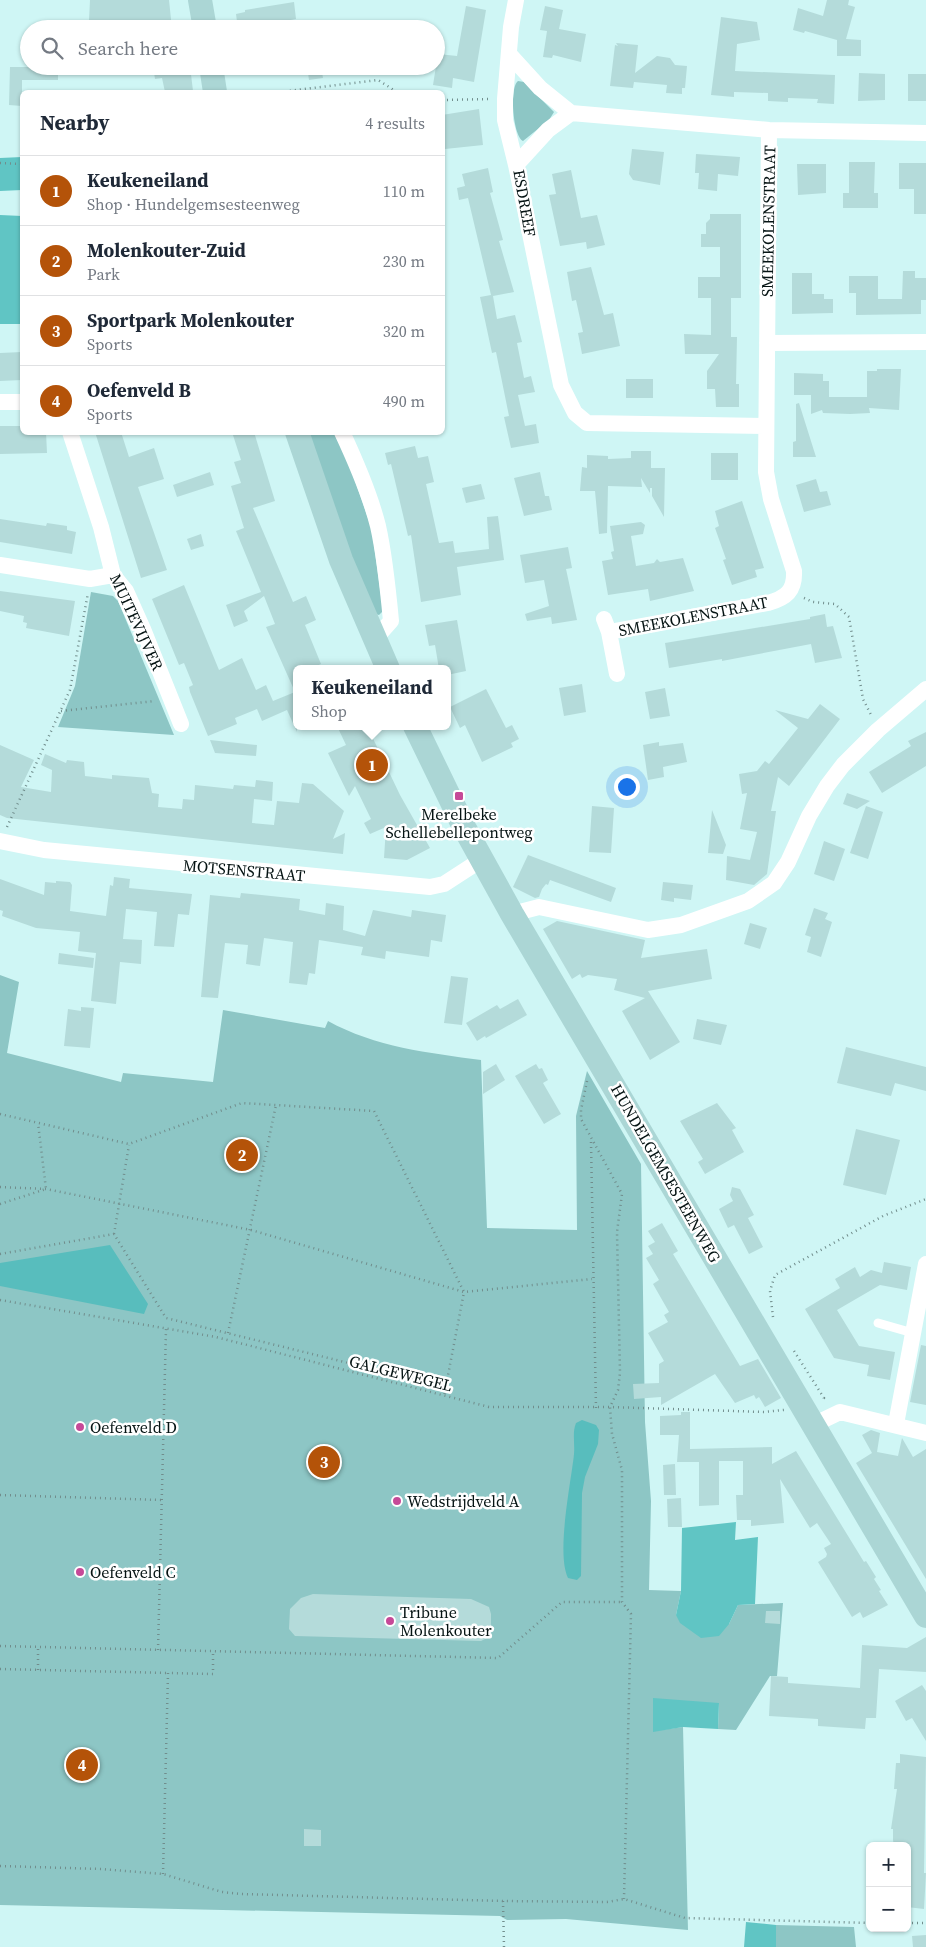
<!DOCTYPE html>
<html lang="en">
<head>
<meta charset="utf-8">
<style>
  :root { --surface:#fff; --page:#f6f6f7; --text:#1f2937; --muted:#747a83; --line:#e0e1e3; --accent:#b45309 }
  body { margin:0; font-family:"Source Serif 4",serif; background:var(--page); color:var(--text) }
  .controls { position:absolute; right:15px; bottom:15px; display:grid; overflow:hidden; border-radius:8px; box-shadow:0 1px 4px #0004 }
  .controls button { width:45px; height:45px; display:grid; place-items:center; padding:0; border:0; border-bottom:1px solid var(--line); background:var(--surface); color:var(--text); font:25px sans-serif }
  .you { position:absolute; left:626px; top:786px; width:18px; height:18px; margin:-12px; border:4px solid #fff; border-radius:50%; background:#1a73e8; box-shadow:0 0 0 8px #1a73e833 }
  .badge { display:grid; place-items:center; width:32px; height:32px; border-radius:50%; background:var(--accent); color:#fff; font-size:16px; font-weight:700 }
  .pin { position:absolute; translate:-50% -50%; border:2px solid #fff; box-shadow:0 1px 5px #0006 }
  .popup { position:absolute; left:293px; top:665px; width:158px; height:65px; box-sizing:border-box; display:grid; place-content:center; border-radius:8px; background:var(--surface); filter:drop-shadow(0 1px 4px #0005); font-size:16px; white-space:nowrap; color:var(--muted) }
  .popup b { font-size:19px; color:var(--text) }
  .popup::after { content:''; position:absolute; left:50%; top:100%; margin-left:-10px; border:10px solid transparent; border-top-color:var(--surface) }
  .list { margin:0; padding:0; list-style:none }
  h2 { display:flex; justify-content:space-between; align-items:center; height:65px; margin:0; padding:0 20px; font-size:21px }
  h2 small { font-size:16px; font-weight:400; color:var(--muted) }
  .list li { display:grid; grid-template-columns:32px 1fr auto; gap:15px; align-items:center; box-sizing:border-box; height:70px; padding:0 20px; border-top:1px solid var(--line) }
  .list b { display:block; font-size:19px; white-space:nowrap }
  .list p { margin:0; font-size:16px; white-space:nowrap; color:var(--muted) }
  .list em { font-size:16px; font-style:normal; color:var(--muted) }
  .icon { flex:none; width:28px; height:28px; fill:none; stroke:currentColor; stroke-width:2; stroke-linecap:round; stroke-linejoin:round }
  .map { position:relative; flex:none; width:926px; height:1947px; overflow:hidden }
  .search { position:absolute; background:var(--surface); box-shadow:0 1px 4px #0004; left:20px; top:20px; width:425px; height:55px; display:flex; align-items:center; gap:12px; box-sizing:border-box; padding:0 18px; border-radius:28px; color:var(--muted); font-size:19px }
  .panel { position:absolute; background:var(--surface); box-shadow:0 1px 4px #0004; left:20px; top:90px; width:425px; height:345px; border-radius:8px }
  .map>svg:first-child { display:block }
</style>
</head>
<body>
<div class="map">
<svg width="926" height="1947" viewBox="0 0 926 1947">
  <rect width="100%" height="100%" fill="#cff6f5"/>
  <path fill="#8dc6c5" d="M518 81 524 82 554 112 549 120 523 141C513 136 509 88 518 81Z
    M305 433H334L350 466 372 530 383 611 379 615 372 613Z
    M91 592 113 596 118 601 174 735 58 727 75 686Z
    M0 975 19 982 7 1053 121 1082 123 1073 213 1082 223 1010 325 1028 328 1021C375 1047 429 1053 481 1060L487 1228 577 1230 576 1116 587 1071 641 1164 645 1422 651 1501 649 1590 681 1591 676 1615 729 1624 738 1605 783 1603 777 1676H770L736 1730 718 1729 719 1703 653 1731 683 1727 688 1930 566 1919 507 1920 500 1916 0 1905Z
    M776 1925 854 1927 856 1947H776Z"/>
  <path fill="#60c5c4" d="M22 157V190L0 191V158Z
    M0 215 22 216V324H0Z
    M736 1522 735 1540 758 1537 755 1604 738 1605 729 1624 719 1636 701 1638 680 1623 676 1615 681 1591 682 1528Z
    M653 1698 719 1703 718 1729 683 1727 653 1732Z
    M746 1922 776 1925V1947H744Z"/>
  <path fill="#58bdbd" d="M110 1245 148 1304 144 1314 0 1286V1263Z
    M582 1420 596 1425 599 1430 598 1444 585 1477 582 1493 581 1576 577 1580 568 1578C556 1553 571 1483 574 1454 575 1443 572 1433 576 1423Z"/>
  <path fill="#b4dbda" d="M90 0H169L172 29H105V22L89 21Z
    M827 0H849L848 5 855 7 846 39 861 40V56H837V40L805 31 804 33 793 30 798 8 823 16Z
    M294 2 296 19 280 22V29H238L236 14 245 12V10Z
    M466 6 486 10 474 82 453 78 452 88 433 85 438 54 457 56Z
    M545 6 563 10 559 29 586 34 581 62 553 55 552 58 543 57 547 31 540 30Z
    M721 17 757 22 760 40 737 44 735 71 835 75 834 104 817 103 818 99 788 98V102L768 101V93L734 92V97L711 95Z
    M616 43 638 45 635 73 657 56 670 58 675 65 687 66 685 88H682V94L666 93 667 85 634 82 633 88 610 86 615 45 618 46Z
    M153 66H190L193 91 165 92 162 78 155 79Z
    M307 66H321L323 78 309 80Z
    M10 67H58V80H22V106L9 105Z
    M859 73 885 74V100L858 101Z
    M908 74H926V101H908Z
    M479 109 483 145 445 149 442 115Z
    M632 149 664 152 660 185 633 180 629 174Z
    M696 154 740 157 738 176 718 174 717 191 698 189 699 173H695Z
    M849 162H875L874 193H878V208H843V193H849Z
    M899 163H926V214H914V189H899Z
    M797 164H826V193L798 195Z
    M488 168 493 192 490 193 503 240 499 241 514 292 493 296 497 319 515 315 522 342 517 343 524 378 531 376 535 392 518 395 525 426 536 424 539 443 511 448 504 417 509 416 496 352 492 353 480 297 491 295 468 198 459 200 457 188 465 186 462 174Z
    M571 170 581 218 597 215 605 245 587 249 586 242 560 246 549 195 556 194 552 174Z
    M710 214H741V298H731V337H737L736 384H739V407H716L715 389H707V371L719 354H685L684 334 711 335V298H698V277H720V247H701V234H706V223L710 219Z
    M591 267 604 315 613 313 620 346 582 354 578 333 583 332 576 300 572 301 567 272Z
    M903 271H915V278H926V300H921V314L856 315V293H849V276H878V299H902Z
    M792 273H812V294H824V299H833V313L792 314Z
    M22 352V380L0 381V353Z
    M877 369H901L899 410 869 408 870 413 850 414 823 413 822 410 811 414V395H794V373L823 374V381H829V397H867V371H877Z
    M626 379H653V398H626Z
    M799 403 816 457H793V442L796 441V404Z
    M0 426H22V432H46L47 453 0 454Z
    M95 432H121L129 457 154 448 164 479 138 487 167 570 141 578Z
    M232 432H254L275 501 253 508 293 602 306 596 316 620 305 625 321 664 310 669H297V732L287 710 262 721 257 709 235 718 237 724 208 736 190 692 189 687 193 685 184 663 179 665 152 599 184 585 219 670 242 658 256 690 266 685 273 701 295 692 266 627 275 624 264 596 244 611 248 621 234 627 226 605 261 592 236 531 244 528 231 486 241 483 234 462 241 460Z
    M415 446 418 458 428 456 434 482 426 484 439 543 453 541 455 553 489 549 487 517 498 516 504 560 457 567 461 595 421 602 411 535 408 536 391 464 388 465 385 453Z
    M631 451H651V468H665L664 517 652 496V488H650V493L641 478 642 487 608 486 607 533 599 534 595 491H580L582 467 587 468V455L608 456V459L631 458Z
    M711 453H738V480H711Z
    M210 472 214 485 177 497 173 485Z
    M540 472 545 496H549L552 510 524 516 514 478Z
    M816 479 820 492 827 491 831 505 804 512 796 485Z
    M481 484 485 499 466 503 462 488Z
    M742 501 764 568 755 570 757 577 732 585 723 560 726 559 715 528 719 526 715 511Z
    M0 519 46 526 47 523 67 526V530L76 532 72 554 0 542Z
    M641 522 645 525 643 534 631 536 636 566 654 563 657 559 660 562 683 558 694 591 650 601 648 589 608 595 602 561 613 559 611 552 614 551 610 526Z
    M201 534 204 546 191 550 187 539Z
    M568 547 572 568 566 569 577 620 552 624 551 617 527 621 525 614 549 606 544 580 525 583 520 555Z
    M0 591 75 601 69 636 26 628 27 623 23 622 24 616 0 611Z
    M825 614 827 627 833 626 842 658 815 663 811 644 722 661V659L669 668 665 643 810 619V617Z
    M457 620 466 671 447 675V669H439L435 645 429 646 425 625Z
    M582 684 586 712 564 716 559 688Z
    M665 688 670 716 650 719 645 692Z
    M486 689 506 728 512 725 519 739 511 743 513 747 482 762 465 725 460 728 450 707Z
    M820 704 840 719 789 786 778 777 771 811H776L767 874 754 885 726 880 727 856 750 860 757 832 740 829 747 793 742 794 739 774 757 771 765 761 769 764 798 728 775 710 808 719Z
    M337 726H367L400 795 430 848 407 860 384 858 386 827 370 834 364 823 371 819 355 786 349 796 328 753 346 745Z
    M926 732V766L882 793 869 772 911 746 908 741Z
    M210 740 257 745 256 756 215 753Z
    M659 742V746L683 743 687 762 663 767 664 777 648 780 643 745Z
    M0 745 34 760 21 787 51 792 52 770 41 765 45 754 66 763 67 760 84 762 85 776 112 779V775L149 778 152 793 159 794 158 807 182 809 183 799 194 800 195 785 233 789 234 785 255 787 256 780 273 782 272 801 254 799 252 823 274 825 277 801 299 803 302 783 313 784 344 811 333 839 345 833 343 854 7 818 0 815Z
    M847 793 870 801 857 809 843 804Z
    M592 806 614 808 611 853 589 852Z
    M866 806 883 812 868 859 850 853Z
    M712 810 726 845 723 854 708 853Z
    M824 841 845 849 834 881 814 874Z
    M528 855 616 888 611 902 550 880 548 885 546 884 542 889 539 897 535 898 513 887Z
    M114 877 130 879 129 888 192 894 189 915 178 914 174 947 154 946 157 912 126 909 123 939 142 940 141 964 120 962 116 1004 91 1001 96 953 78 951 80 932 36 928 2 916 3 911 0 910V879L44 895 45 882 56 883V881L70 882 72 885 70 911 106 916 110 885 113 886Z
    M663 882 693 885 691 900 674 898V902L661 900Z
    M241 893 300 899 299 910 325 915 326 903 344 906 343 930 365 936 373 910 411 917 412 910 446 915 442 942 431 940 429 957 386 951 385 959 361 955 363 947 319 940 315 974 309 973 307 985 289 983 293 942 264 938 260 966 246 964 248 945 225 943 218 998 201 997 210 895 240 898Z
    M814 908 828 913 825 919 832 922 821 957 807 952 811 937 805 935Z
    M557 921 645 940 641 958 707 949 712 979 648 991 680 1042 650 1060 622 1011 645 998 614 990 617 979 588 975 582 978 580 974 572 979 543 929Z
    M750 923 767 928 760 949 744 944Z
    M59 953 94 958 93 968 58 964Z
    M451 976 468 978 462 1025 444 1023Z
    M518 999 527 1015 486 1038 485 1036 477 1041 466 1023 497 1005 500 1009Z
    M81 1007 94 1008 90 1048 64 1046 68 1009 81 1011Z
    M697 1019 727 1025 721 1045 693 1039Z
    M846 1047 926 1067V1091L895 1083 891 1096 837 1083Z
    M496 1064 505 1080 483 1094V1072Z
    M536 1064 539 1069 542 1068 548 1080 543 1083 561 1114 544 1124 515 1076Z
    M717 1103 736 1128 732 1130 744 1152 705 1174 698 1162 703 1159 680 1121Z
    M856 1129 900 1140 886 1195 843 1185Z
    M732 1187 740 1189 754 1215 748 1218 763 1247 749 1254 734 1225 728 1228 719 1209 733 1201 730 1195Z
    M662 1223 678 1251 673 1254 740 1366 758 1359 781 1398 765 1407 759 1397 756 1399 754 1395 735 1403 715 1374 661 1405V1397L634 1399 633 1384 659 1383V1364L664 1361 648 1333 668 1322 664 1315 669 1312 653 1284 659 1280 646 1258 653 1254 648 1246 655 1242 648 1231Z
    M884 1262 911 1267 907 1290 880 1285 837 1310 859 1346 895 1352 890 1380 867 1376 869 1365 834 1358 805 1309 840 1288 835 1279 855 1267 860 1277 871 1270 882 1273Z
    M921 1345 926 1346V1405L910 1402Z
    M681 1412H690V1449L772 1447V1464L796 1451 864 1562 866 1561 876 1577 874 1579 881 1590 879 1591 888 1605 863 1618 860 1612 852 1617 818 1562 826 1557 827 1554 824 1548 831 1544 817 1523 810 1528 780 1479 784 1523 751 1526V1520H737L736 1495H743V1461H719V1505L699 1506V1462H677L679 1435H660V1416L681 1415Z
    M871 1430 880 1433 877 1452 898 1456 902 1438 913 1457 926 1449V1579L856 1463 872 1453 862 1435Z
    M675 1464 676 1495H664L663 1465Z
    M681 1498 682 1527H668L667 1499Z
    M313 1594 471 1599 489 1607 491 1614V1631L489 1637 481 1641 295 1636 289 1629 290 1609 301 1598Z
    M766 1611H780V1624L765 1623Z
    M926 1637V1672L879 1669 876 1718H866L865 1729 818 1726V1719L769 1716 771 1676 788 1677V1683L860 1688 862 1645 907 1648Z
    M922 1685 926 1691V1741L912 1718 906 1721 895 1701Z
    M900 1754 926 1757 924 1873H926L924 1909 907 1907V1846H894L893 1840V1829H891L897 1789H894L896 1763H900Z
    M304 1829 321 1830V1846H304Z
    M926 1935V1947H913L912 1936Z"/>
  <g fill="none" stroke-linecap="round" stroke-linejoin="round">
    <path stroke="#718d8c" stroke-width="2.5" stroke-dasharray="1 4" stroke-linecap="butt" d="M280 92 378 80 397 92
      M442 100 491 99
      M0 163 22 164
      M804 598 813 602 835 604 849 617 863 699 871 715
      M61 711 155 701
      M7 827 70 690 88 593
      M587 1081 581 1110V1119L622 1194 617 1232 620 1373 618 1390 610 1407 612 1434 622 1470V1602L631 1614 624 1899
      M0 1114 129 1144 242 1103 374 1111 464 1292 444 1396
      M591 1142 596 1408
      M0 1187 46 1189 251 1230 464 1292 592 1279
      M0 1204 46 1189 38 1123
      M114 1234 129 1145
      M0 1254 114 1234 166 1318 446 1387
      M0 1300 216 1337 489 1407H610L764 1412 784 1410
      M773 1317 770 1291 775 1275 883 1216 926 1199
      M228 1333 276 1105
      M794 1351 824 1398 820 1399
      M0 1495 162 1500
      M0 1646 498 1658 562 1602H622
      M158 1650 166 1329
      M0 1669 168 1673
      M38 1670V1647
      M0 1866 101 1869 163 1874 222 1892 241 1894 503 1901 607 1902 624 1899 685 1918 870 1923
      M163 1874 168 1673 213 1674V1652
      M503 1901 504 1947
      M907 1923H926"/>
    <path stroke="#fff" stroke-width="9" d="M878 1323 913 1333"/>
    <path stroke="#fff" stroke-width="16" d="M509 54 540 88 571 113
      M516 165 505 120V99L511 27 516 0
      M767 343 926 342
      M0 402H22
      M765 426 587 423 575 413 561 385 516 165 548 130 571 113 769 130 926 133
      M70 432 101 527 113 575 126 591 143 629 181 724
      M342 432C356 462 370 494 378 526 385 557 388 589 391 621L375 639
      M0 565 90 579 113 575
      M604 619 609 632 617 674
      M609 632 768 603C786 598 795 591 794 571L771 499 766 472 769 130
      M0 841 44 850 430 887 444 884 481 860
      M512 914 539 907 648 930 681 925 748 901 774 883 788 862 809 816 827 786 843 765 878 730 926 689
      M896 1424 926 1264
      M813 1425 840 1412 926 1433"/>
    <path stroke="#abd6d5" stroke-width="24" d="M200 0 205 29
      M211 66 215 92
      M297 432 341 560 388 669
      M415 726 465 829 512 914 926 1616"/>
  </g>
  <g fill="#c64998" stroke="#fff" stroke-width="2">
    <rect x="454" y="791" width="10" height="10" rx="2.5"/>
    <circle cx="80" cy="1427" r="5"/>
    <circle cx="397" cy="1501" r="5"/>
    <circle cx="80" cy="1572" r="5"/>
    <circle cx="390" cy="1621" r="5"/>
  </g>
  <g text-anchor="middle" stroke-width="5" stroke-linejoin="round" paint-order="stroke">
    <g font-size="16" fill="#051313" stroke="#fff">
      <text transform="translate(525 203) rotate(80)" y="6">ESDREEF</text>
      <text transform="translate(768 221) rotate(-89)" y="6">SMEEKOLENSTRAAT</text>
      <text transform="translate(693 616) rotate(-11)" y="6">SMEEKOLENSTRAAT</text>
      <text transform="translate(137 622) rotate(65)" y="6">MUITEVIJVER</text>
      <text transform="translate(244 870) rotate(5)" y="6">MOTSENSTRAAT</text>
      <text transform="translate(666 1173) rotate(60)" y="6">HUNDELGEMSESTEENWEG</text>
      <text transform="translate(401 1373) rotate(14)" y="6">GALGEWEGEL</text>
    </g>
    <g font-size="16" fill="#051313" stroke="#fff" text-anchor="start">
      <text x="459" y="820" text-anchor="middle">Merelbeke<tspan x="459" dy="18">Schellebellepontweg</tspan></text>
      <text x="90" y="1433">Oefenveld D</text>
      <text x="407" y="1507">Wedstrijdveld A</text>
      <text x="90" y="1578">Oefenveld C</text>
      <text x="400" y="1618">Tribune<tspan x="400" dy="18">Molenkouter</tspan></text>
    </g>
  </g>
</svg>
<div class="controls">
<button>+</button>
<button>−</button>
</div>
<div class="you"></div>
<div class="pin badge" style="left:372px;top:765px">1</div>
<div class="popup"><b>Keukeneiland</b>Shop</div>
<div class="pin badge" style="left:242px;top:1155px">2</div>
<div class="pin badge" style="left:324px;top:1462px">3</div>
<div class="pin badge" style="left:82px;top:1765px">4</div>
<div class="search"><svg class="icon" aria-label="search" viewBox="0 0 24 24"><circle cx="10" cy="10" r="6"/><path d="M15 15l6 6"/></svg>Search here</div>
<section class="panel">
<h2>Nearby<small>4 results</small></h2>
<ul class="list">
<li><span class="badge">1</span><div><b>Keukeneiland</b><p>Shop · Hundelgemsesteenweg</p></div><em>110 m</em></li>
<li><span class="badge">2</span><div><b>Molenkouter-Zuid</b><p>Park</p></div><em>230 m</em></li>
<li><span class="badge">3</span><div><b>Sportpark Molenkouter</b><p>Sports</p></div><em>320 m</em></li>
<li><span class="badge">4</span><div><b>Oefenveld B</b><p>Sports</p></div><em>490 m</em></li>
</ul>
</section>
</div>
</body>
</html>
